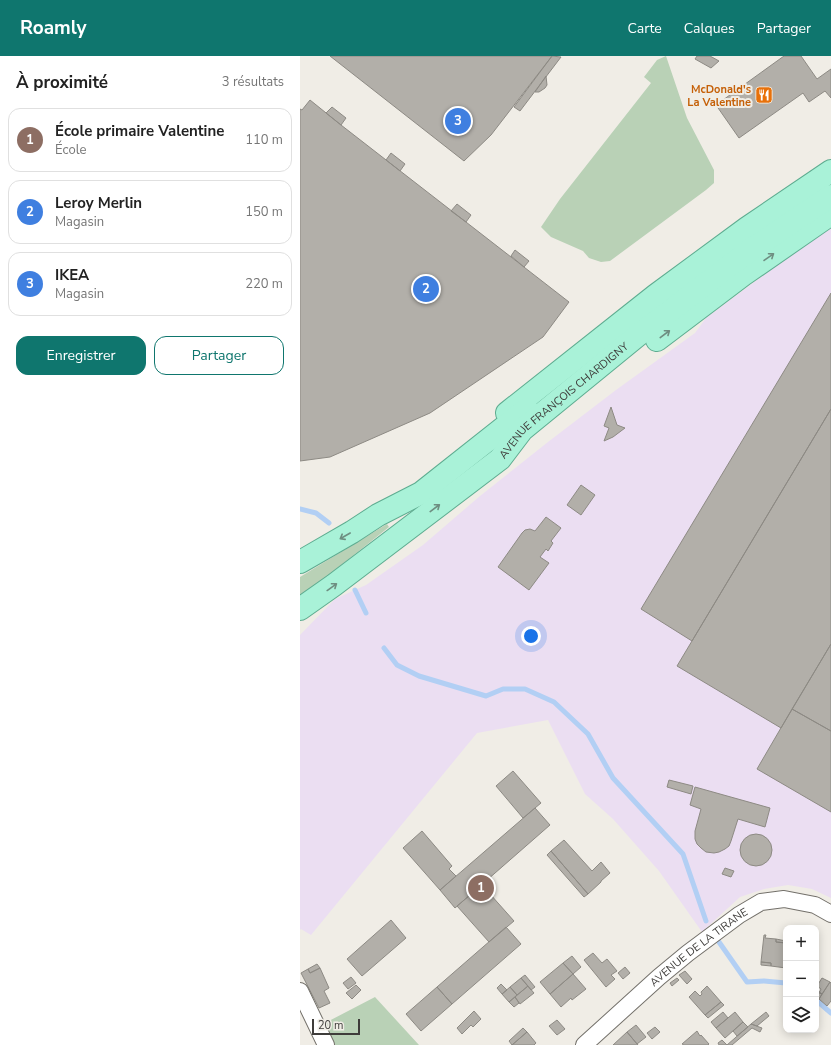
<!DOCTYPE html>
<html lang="fr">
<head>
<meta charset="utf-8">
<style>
  :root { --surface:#fff; --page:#f2f2f2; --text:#222; --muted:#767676; --line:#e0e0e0; --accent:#0f766e }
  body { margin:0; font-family:"Nunito Sans",sans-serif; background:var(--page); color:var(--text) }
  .controls { position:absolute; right:12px; bottom:12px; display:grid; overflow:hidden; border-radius:8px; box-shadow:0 2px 10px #0003 }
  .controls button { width:36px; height:36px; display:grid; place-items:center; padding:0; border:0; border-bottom:1px solid var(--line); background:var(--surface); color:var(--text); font:20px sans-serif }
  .scale { position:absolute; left:12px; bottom:10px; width:48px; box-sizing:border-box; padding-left:4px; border:2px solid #3e3c3a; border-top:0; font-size:11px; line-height:14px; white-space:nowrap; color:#3e3c3a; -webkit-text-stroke:3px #f0ede6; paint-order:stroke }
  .you { position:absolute; left:231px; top:580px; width:14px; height:14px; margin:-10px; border:3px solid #fff; border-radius:50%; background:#1a73e8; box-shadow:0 0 0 6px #1a73e833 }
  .badge { display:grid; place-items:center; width:26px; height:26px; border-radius:50%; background:var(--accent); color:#fff; font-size:13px; font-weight:700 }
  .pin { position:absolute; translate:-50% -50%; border:2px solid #fff; box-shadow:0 1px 4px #0006 }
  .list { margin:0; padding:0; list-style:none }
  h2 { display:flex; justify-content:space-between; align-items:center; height:52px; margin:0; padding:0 16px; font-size:17px }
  h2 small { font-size:13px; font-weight:400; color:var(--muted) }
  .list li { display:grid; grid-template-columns:26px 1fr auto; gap:12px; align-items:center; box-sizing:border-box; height:64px; margin:0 8px 8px; padding:0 8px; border:1px solid var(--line); border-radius:12px }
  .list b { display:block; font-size:15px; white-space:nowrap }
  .list p { margin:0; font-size:13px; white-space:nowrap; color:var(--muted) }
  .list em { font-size:13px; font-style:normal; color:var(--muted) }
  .actions { display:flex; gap:8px; padding:12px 16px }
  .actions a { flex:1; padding:9px 0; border:1px solid var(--accent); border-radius:12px; text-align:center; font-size:14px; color:var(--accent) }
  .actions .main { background:var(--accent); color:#fff }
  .icon { flex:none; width:22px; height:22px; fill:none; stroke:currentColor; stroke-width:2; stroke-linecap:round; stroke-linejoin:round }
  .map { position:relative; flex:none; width:531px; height:989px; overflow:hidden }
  header { display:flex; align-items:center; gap:24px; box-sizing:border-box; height:56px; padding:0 20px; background:var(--accent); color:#fff }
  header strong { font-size:19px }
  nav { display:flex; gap:22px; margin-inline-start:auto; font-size:14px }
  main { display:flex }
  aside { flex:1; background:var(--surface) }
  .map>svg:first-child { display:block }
</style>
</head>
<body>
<header>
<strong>Roamly</strong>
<nav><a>Carte</a><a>Calques</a><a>Partager</a></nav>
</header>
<main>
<aside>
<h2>À proximité<small>3 résultats</small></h2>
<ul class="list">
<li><span class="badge" style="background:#8d6e63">1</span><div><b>École primaire Valentine</b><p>École</p></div><em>110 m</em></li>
<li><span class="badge" style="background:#3f7fe0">2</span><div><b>Leroy Merlin</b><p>Magasin</p></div><em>150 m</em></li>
<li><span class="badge" style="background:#3f7fe0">3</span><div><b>IKEA</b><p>Magasin</p></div><em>220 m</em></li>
</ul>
<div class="actions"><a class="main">Enregistrer</a><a>Partager</a></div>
</aside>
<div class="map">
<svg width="531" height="989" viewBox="0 0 531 989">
  <rect width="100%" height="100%" fill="#f0ede6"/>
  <path fill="#ebdef2" d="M531 172V842L512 833 488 829 464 833 440 841 402 876 359 815 313 763 285 738 248 664 177 677 11 879 1 873 0 874V579L35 543 66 529 123 489 180 440 248 386 316 334 395 277 406 262 500 192Z"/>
  <path fill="#b9d1b6" d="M366 0 387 62 414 114V127L406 134 310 205 301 206 289 202 283 195 251 181 241 171 260 143 351 27 344 21 357 4Z
    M87 468 89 471 0 542V521Z
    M75 941 119 989H35L25 967Z"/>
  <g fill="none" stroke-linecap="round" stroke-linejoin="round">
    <path stroke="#b2cff4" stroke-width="5" d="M0 453 16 457 29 467
      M55 534 66 557
      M84 592 97 609 119 620 186 640 203 633H225L254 646 288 678 313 722 383 798 406 865
      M419 886 447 926 464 925 486 927
      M516 944 531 957"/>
  </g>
  <path fill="#b2afa9" stroke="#8d8a84" d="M30 0H252L191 79 164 105Z
    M252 0 261 1 220 55 214 51Z
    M397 0H410L419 5 411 12 395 3Z
    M484 0H501L517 23 531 13V42L525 35 509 46 503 37 439 82 416 49Z
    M246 20 247 29 245 32 239 36H235Z
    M10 44 41 69 269 246 243 281 130 357 30 401 0 405V53L2 54Z
    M32 51 46 62 41 69 26 57Z
    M91 97 105 108 100 115 86 104Z
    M157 148 171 159 166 166 151 155Z
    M215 194 229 205 224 211 211 200Z
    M531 237V353L392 585 341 553Z
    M311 351 317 369 325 372 313 381 304 385 309 372 304 370Z
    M531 353V588L481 672 377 610Z
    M281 429 295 439 281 459 267 449Z
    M246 461 261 472 251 485 253 487 248 495 246 493 240 501 249 507 229 534 198 511 222 477 225 474 230 473 235 475Z
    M531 588V675L492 653Z
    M492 653 531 675V756L457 713Z
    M213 715 241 747 223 762 196 730Z
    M369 724 393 730 391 738 367 731Z
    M395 731 470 752 465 771 438 763 431 785 429 790 425 793 419 796 414 797 406 796 401 792 397 788 395 783V775L401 753 390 749Z
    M235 752 250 769 155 852 140 834Z
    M122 775 152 810 149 813 156 820 140 834 103 792Z
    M440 794a16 16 0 1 1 32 0a16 16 0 1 1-32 0Z
    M264 784 292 815 301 806 310 817 301 825V826L288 838 251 795Z
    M251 795 288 838 284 841 247 799Z
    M425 812 434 815 431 821 422 818Z
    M182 829 214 865 189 886 157 850Z
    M91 864 106 882 62 920 47 903Z
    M206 871 221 888 152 948 137 931Z
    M464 879H466L465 882 476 883V886L486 887V912L471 910V907L461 906Z
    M476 883 486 885V887L476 886Z
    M293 897 302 907 307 903 317 915 311 919 315 923 306 931 284 904Z
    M272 900 281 911 273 918 263 907Z
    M461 906 471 907V910L461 909Z
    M263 907 273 918 250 938 240 926Z
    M17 908 20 912 10 917 8 913Z
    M325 911 330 917 323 923 318 917Z
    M20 912 29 932 24 935 30 947 19 952 1 917 8 913 10 917Z
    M385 915 392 923 387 928 379 919Z
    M273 918 286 933 272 944 271 942 261 951 250 938Z
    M225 919 235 931 231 934 221 922Z
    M51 921 56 927 48 933 43 927Z
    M221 922 228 930 217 939 210 931Z
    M377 922 379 924 372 930 370 927Z
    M522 922 530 926 522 938 519 937 521 933 517 930Z
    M530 926 531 927V945L527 950 519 943Z
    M201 928 207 934 202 938 197 932Z
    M56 929 61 934 52 943 46 937Z
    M228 930 234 937 220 948 215 941Z
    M407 930 421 946 405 959 389 941 395 935 400 940 402 938 401 936Z
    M137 931 152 948 121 975 106 958Z
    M210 931 217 939 209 946 202 938Z
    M516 933 522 938 519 943 516 941Z
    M215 941 219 947 214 951 209 946Z
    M421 946 424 949 408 962 405 959Z
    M174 955 181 963 173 971 171 969 162 978 157 972Z
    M423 956 428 962 416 972 411 966Z
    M435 956 443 966 425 982 416 972Z
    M466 956 469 960 457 970 451 968Z
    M257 964 265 973 257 979 249 970Z
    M443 966 448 971 437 980 433 975Z
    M451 968 462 972 460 976 452 972 432 989H427Z
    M336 969 346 981 337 988 327 976Z
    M355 971 360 976 352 983 347 977Z
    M223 972 227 976 212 989 209 985Z
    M397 975 400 980 401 979 409 988 408 989H384L382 988Z
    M227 976 236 987 234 989H212Z
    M327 976 338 989H313Z
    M422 984 427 989H419L418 987Z"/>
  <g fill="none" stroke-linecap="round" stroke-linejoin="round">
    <defs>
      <g id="minor">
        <path d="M0 935 26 989"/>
        <path id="s1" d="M284 989 359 921 388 897 439 859 461 846 484 843 515 849 531 858"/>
      </g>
      <g id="primary">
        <path d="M357 284 443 219 531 158"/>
        <path d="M207 357 356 239 447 172 531 115"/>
        <path d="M0 506 52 476 78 459 121 437 227 353"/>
        <path id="s2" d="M0 553 34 529 200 403 222 374 337 280 449 195 531 140"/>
      </g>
    </defs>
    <use href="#minor" stroke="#73706a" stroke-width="18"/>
    <use href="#primary" stroke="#5eac90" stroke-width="24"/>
    <use href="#minor" stroke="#fff" stroke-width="16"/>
    <use href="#primary" stroke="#a9f2d8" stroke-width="22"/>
  </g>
  <defs><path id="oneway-shaft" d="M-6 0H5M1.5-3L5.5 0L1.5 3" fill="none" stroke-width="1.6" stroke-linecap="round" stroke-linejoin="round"/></defs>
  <g stroke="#6e8e81">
    <use href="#oneway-shaft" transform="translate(469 201) rotate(-35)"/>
    <use href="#oneway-shaft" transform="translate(365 278) rotate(-37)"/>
    <use href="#oneway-shaft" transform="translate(135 452) rotate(-37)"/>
    <use href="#oneway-shaft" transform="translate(45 480) rotate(150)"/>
    <use href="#oneway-shaft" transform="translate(32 531) rotate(-36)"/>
  </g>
  <defs>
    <symbol id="restaurant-square" viewBox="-11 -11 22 22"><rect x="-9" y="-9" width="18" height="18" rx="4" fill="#e8710a" stroke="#f0ede6"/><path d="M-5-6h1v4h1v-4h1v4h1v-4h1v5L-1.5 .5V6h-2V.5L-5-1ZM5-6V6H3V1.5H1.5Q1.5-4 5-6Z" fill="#fff"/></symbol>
  </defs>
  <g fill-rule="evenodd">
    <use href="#restaurant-square" x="454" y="29" width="20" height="20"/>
  </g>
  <g text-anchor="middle" stroke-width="4" stroke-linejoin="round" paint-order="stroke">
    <g font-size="11" font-weight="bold" fill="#c56008" stroke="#f0ede6" text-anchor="end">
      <text x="451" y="37">McDonald's<tspan x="451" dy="13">La Valentine</tspan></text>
    </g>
    <g font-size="11" fill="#3e3c3a" stroke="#f0ede6">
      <text dy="4" stroke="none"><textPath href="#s2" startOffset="337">AVENUE FRANÇOIS CHARDIGNY</textPath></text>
      <text dy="4" stroke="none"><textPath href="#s1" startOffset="151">AVENUE DE LA TIRANE</textPath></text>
    </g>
  </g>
</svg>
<div class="controls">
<button>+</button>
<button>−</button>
<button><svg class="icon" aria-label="layers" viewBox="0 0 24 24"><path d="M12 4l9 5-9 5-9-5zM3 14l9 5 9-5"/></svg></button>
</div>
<div class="scale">20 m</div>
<div class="you"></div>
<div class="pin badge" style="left:181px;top:832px;background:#8d6e63">1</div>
<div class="pin badge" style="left:126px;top:233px;background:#3f7fe0">2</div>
<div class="pin badge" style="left:158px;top:65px;background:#3f7fe0">3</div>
</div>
</main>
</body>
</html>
